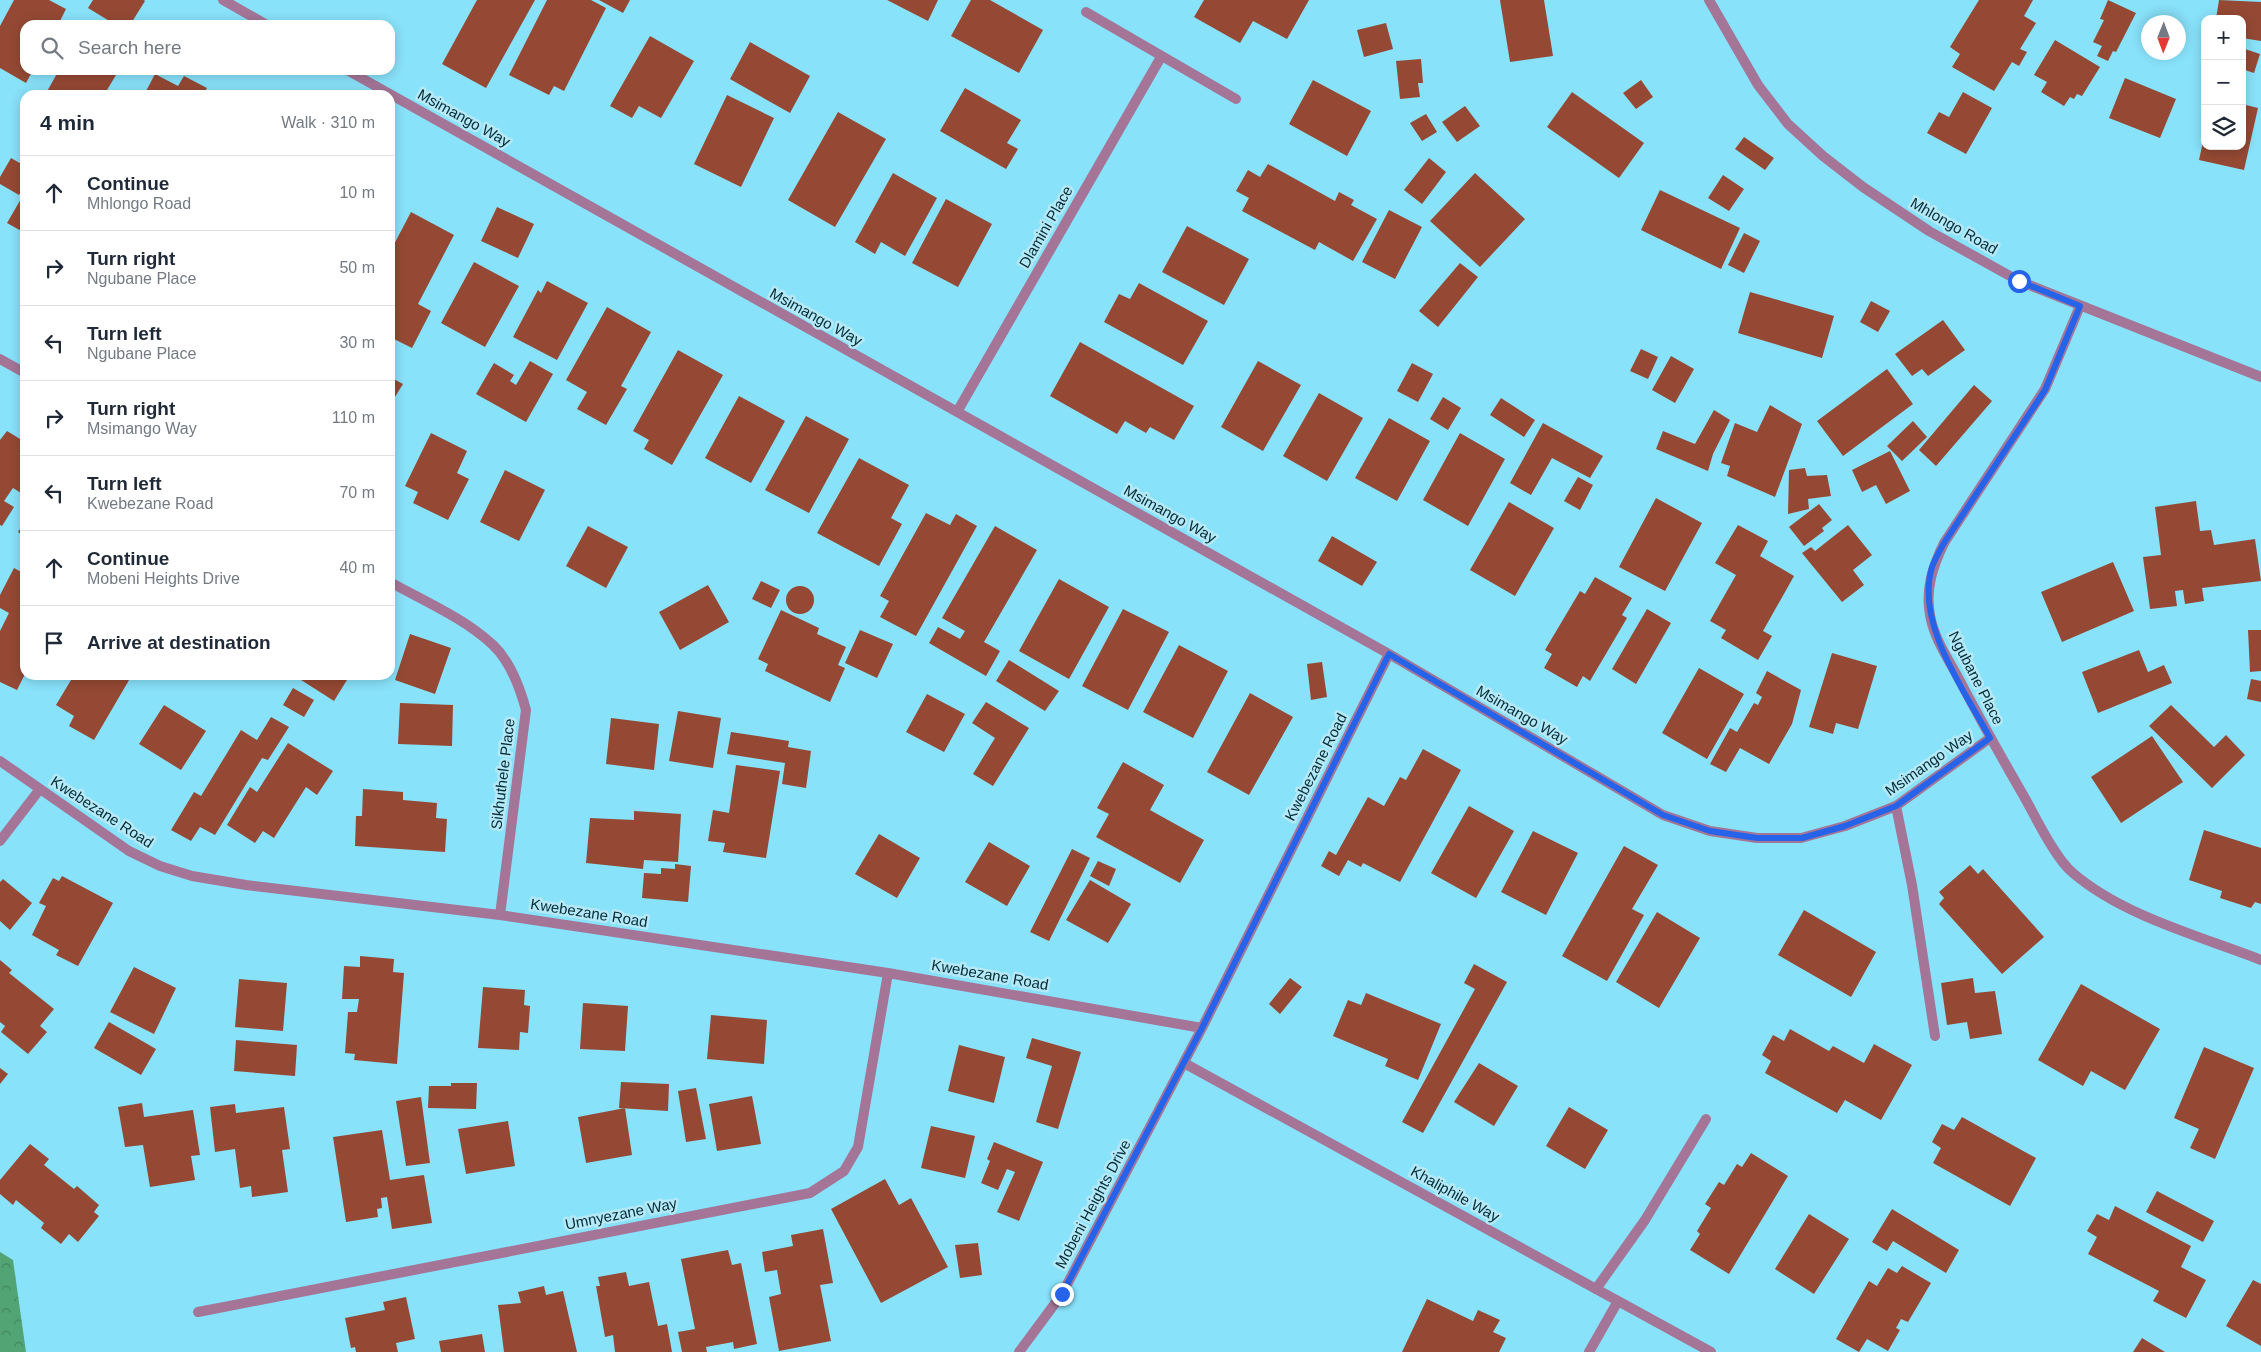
<!DOCTYPE html>
<html lang="en">
<head>
<meta charset="utf-8">
<style>
  :root { --surface:#fff; --page:#f6f6f7; --text:#1f2937; --muted:#747a83; --line:#e0e1e3 }
  body { margin:0; font-family:Helvetica,sans-serif; background:var(--page); color:var(--text) }
  .controls { position:absolute; right:15px; top:15px; display:grid; overflow:hidden; border-radius:10px; box-shadow:0 2px 12px #0003 }
  .controls button { width:45px; height:45px; display:grid; place-items:center; padding:0; border:0; border-bottom:1px solid var(--line); background:var(--surface); color:var(--text); font:25px sans-serif }
  .compass { position:absolute; left:2141px; top:15px; width:45px; height:45px; border-radius:50%; background:var(--surface); box-shadow:0 2px 12px #0003; rotate:181deg }
  .stop { position:absolute; width:15px; height:15px; margin:-11px; border:4px solid #2563eb; border-radius:50%; background:#fff }
  .stop.end { background:#2563eb; border-color:#fff; box-shadow:0 1px 5px #0008 }
  .list { margin:0; padding:0; list-style:none }
  h2 { display:flex; justify-content:space-between; align-items:center; height:65px; margin:0; padding:0 20px; font-size:21px }
  h2 small { font-size:16px; font-weight:400; color:var(--muted) }
  .list li { display:grid; grid-template-columns:32px 1fr auto; gap:15px; align-items:center; box-sizing:border-box; height:75px; padding:0 20px; border-top:1px solid var(--line) }
  .list b { display:block; font-size:19px; white-space:nowrap }
  .list p { margin:0; font-size:16px; white-space:nowrap; color:var(--muted) }
  .list em { font-size:16px; font-style:normal; color:var(--muted) }
  .icon { flex:none; width:28px; height:28px; fill:none; stroke:currentColor; stroke-width:2; stroke-linecap:round; stroke-linejoin:round }
  .map { position:relative; flex:none; width:2261px; height:1352px; overflow:hidden }
  .search { position:absolute; background:var(--surface); box-shadow:0 2px 12px #0003; left:20px; top:20px; width:375px; height:55px; display:flex; align-items:center; gap:12px; box-sizing:border-box; padding:0 18px; border-radius:15px; color:var(--muted); font-size:19px }
  .panel { position:absolute; background:var(--surface); box-shadow:0 2px 12px #0003; left:20px; top:90px; width:375px; height:590px; border-radius:15px }
  .map>svg:first-child { display:block }
</style>
</head>
<body>
<div class="map">
<svg width="2261" height="1352" viewBox="0 0 2261 1352">
  <defs>
    <pattern id="forest-crowns" width="20" height="18" patternUnits="userSpaceOnUse" patternTransform="scale(1.25)"><rect width="20" height="18" fill="#52a475"/><path d="M2 6a3 3 0 1 1 6 0M12 15a3 3 0 1 1 6 0" fill="none" stroke="#428661"/></pattern>
  </defs>
  <rect width="100%" height="100%" fill="#88e2fa"/>
  <path fill="url(#forest-crowns)" d="M0 1252 13 1260 26 1352H0Z"/>
  <path fill="#954934" d="M14 0H49L66 9 58 25H25V70H33L26 83 0 68V26Z
    M93 0H144L145 1 130 25H116L88 8Z
    M477 0H535L486 88 442 64Z
    M547 0H591L606 8 564 91 554 86 549 95 509 75Z
    M599 0H630L623 13Z
    M887 0H938L928 21Z
    M971 0H990L1043 30 1019 73 951 36Z
    M1204 0H1309L1287 39 1253 21 1240 43 1194 17Z
    M1500 0H1544L1553 56 1510 62Z
    M1979 0H2033L2024 16 2036 23 2020 49 2027 52 2019 66 2012 62 1994 91 1952 67 1960 54 1950 47Z
    M2108 0 2136 13 2116 52 2113 51 2108 61 2097 56 2102 46 2093 42 2104 20 2100 19Z
    M2219 0 2261 2V41L2242 38V19H2216Z
    M94 22 106 24V25H85Z
    M1386 23 1393 49 1364 57 1357 30Z
    M650 36 694 61 661 118 639 106 632 118 610 106Z
    M2055 40 2100 67 2082 96 2077 94 2074 99 2070 97 2064 106 2041 92 2047 82 2034 75Z
    M750 42 810 76 790 113 730 79Z
    M2242 48 2260 54 2254 73 2242 69Z
    M1421 59 1423 83H1418L1420 97 1400 99 1396 61Z
    M59 70H119L104 95H45Z
    M155 74 178 86 184 76 207 88 203 95H144Z
    M2125 78 2176 99 2160 138 2109 118Z
    M1313 80 1371 111 1347 156 1289 124Z
    M1641 80 1653 97 1636 109 1623 93Z
    M965 88 1021 120 1007 143 1018 149 1006 169 940 131Z
    M1572 92 1644 143 1619 178 1547 127Z
    M1963 92 1992 108 1966 154 1927 133 1939 112 1949 117Z
    M727 95 774 118 741 187 694 164Z
    M2242 104 2258 108 2244 170 2199 160 2204 137 2205 146H2242Z
    M1465 106 1480 126 1457 142 1442 122Z
    M838 112 886 139 835 227 788 200Z
    M1426 114 1437 132 1422 141 1410 123Z
    M1744 137 1774 158 1765 170 1735 149Z
    M11 158 25 166V184L19 195 0 184V177Z
    M1429 158 1446 172 1422 204 1404 190Z
    M1268 164 1335 201 1339 192 1354 200 1351 205 1377 219 1353 261 1319 242 1315 250 1242 211 1249 198 1236 191 1248 170 1260 177Z
    M893 173 937 198 905 256 881 242 875 254 855 242Z
    M1475 173 1525 219 1480 267 1430 221Z
    M1723 175 1744 189 1729 211 1708 198Z
    M1660 190 1740 228 1721 269 1641 230Z
    M25 192V233L7 223Z
    M946 199 992 224 958 287 912 263Z
    M497 207 534 224 518 258 481 241Z
    M1389 210 1422 227 1395 279 1362 262Z
    M411 212 454 235 418 304 431 311 412 348 390 337V252Z
    M1187 226 1249 259 1224 305 1162 272Z
    M1744 233 1760 241 1744 273 1728 265Z
    M474 262 519 286 485 347 441 323Z
    M1460 263 1478 277 1438 327 1419 311Z
    M547 281 588 303 557 360 513 337 538 290 541 293Z
    M1139 283 1208 321 1183 365 1104 322 1119 294 1130 299Z
    M1750 292 1834 316 1822 358 1738 333Z
    M1871 301 1890 311 1878 332 1860 322Z
    M607 307 651 332 621 386 627 389 606 425 577 409 587 392 566 380Z
    M1943 320 1965 350 1928 376 1922 369 1912 376 1895 354Z
    M1080 342 1194 406 1174 440 1150 427 1146 433 1125 421 1117 434 1050 396Z
    M1641 349 1658 357 1648 379 1630 371Z
    M678 350 723 375 672 465 644 449 649 440 633 431Z
    M1671 356 1694 369 1675 403 1652 390Z
    M530 361 553 374 526 422 476 394 494 363 514 375 510 381 516 385Z
    M1258 361 1301 385 1263 451 1221 427Z
    M1412 363 1433 374 1418 402 1397 391Z
    M1887 369 1913 404 1843 456 1817 421Z
    M390 377 403 384 393 400 390 399Z
    M1974 385 1992 401 1936 466 1919 450Z
    M1319 393 1363 418 1327 481 1283 456Z
    M739 396 785 421 751 483 705 458Z
    M1443 397 1461 408 1448 430 1430 419Z
    M1501 398 1535 420 1524 437 1490 415Z
    M1770 405 1802 424 1775 497 1727 476 1730 466 1721 463 1735 423 1757 432Z
    M1714 410 1730 420 1713 454 1708 471 1656 449 1663 431 1695 444Z
    M806 416 849 439 809 513 765 490Z
    M1389 418 1430 441 1397 501 1355 478Z
    M1913 421 1927 437 1902 461 1887 446Z
    M1543 423 1603 456 1590 478 1552 458 1531 495 1510 483Z
    M7 431 25 442V487L21 493 13 488 4 501 14 507 2 526 0 525V440Z
    M431 433 467 451 457 473 469 479 448 520 413 503 418 492 405 486Z
    M1460 433 1505 459 1468 526 1423 500Z
    M1890 451 1910 491 1886 504 1876 485 1862 492 1852 470Z
    M859 458 909 485 891 518 902 524 879 566 817 533Z
    M1805 468 1807 476 1827 475 1831 496 1808 499 1809 509 1788 514 1789 470Z
    M505 470 545 490 519 541 480 522Z
    M1578 477 1593 485 1580 510 1564 501Z
    M1656 498 1702 523 1665 591 1619 567Z
    M2196 501 2200 531 2211 530 2214 545 2255 539 2261 581 2202 588 2204 601 2185 604 2183 590 2175 591 2177 606 2150 609 2143 557 2161 555 2155 507Z
    M1509 502 1554 528 1515 596 1470 570Z
    M1819 504 1832 520 1822 528 1824 531 1804 546 1789 527Z
    M926 513 950 525 956 514 977 526 916 636 880 617 889 601 880 596Z
    M25 521V537L18 532Z
    M1738 525 1768 541 1760 556 1794 576 1763 631 1772 636 1758 660 1721 638 1726 630 1710 621 1736 575 1715 563Z
    M1848 525 1872 555 1853 570 1864 585 1842 602 1802 553 1811 547 1815 551Z
    M588 526 628 547 606 588 566 566Z
    M995 526 1037 550 984 642 1000 651 986 676 929 643 938 627 960 639 965 631 942 618Z
    M1332 536 1377 562 1362 586 1318 561Z
    M2113 562 2134 611 2062 642 2041 592Z
    M14 568 25 574V674L17 690 0 682V631L9 613 0 608V595Z
    M1595 577 1632 598 1622 615 1627 618 1590 681 1583 676 1577 687 1544 668 1552 654 1545 650 1580 591 1585 594Z
    M1059 579 1109 607 1069 679 1019 651Z
    M761 581 780 590 771 608 752 599Z
    M708 585 729 622 680 650 659 612Z
    M786 600a14 14 0 1 1 28 0a14 14 0 1 1-28 0Z
    M1123 609 1169 632 1128 710 1082 686Z
    M1647 609 1671 623 1636 684 1612 669Z
    M781 610 819 628 817 634 846 647 838 665 845 668 830 702 765 671 768 664 758 659Z
    M860 630 893 644 877 678 845 663Z
    M2248 630H2261V671L2250 672Z
    M410 634 451 648 435 694 395 680Z
    M1179 645 1228 671 1193 738 1143 712Z
    M2139 650 2148 672 2164 665 2172 683 2098 713 2082 672Z
    M1832 653 1877 666 1858 729 1836 723 1833 734 1809 727Z
    M1009 660 1059 691 1045 711 996 681Z
    M1322 662 1327 697 1311 700 1307 664Z
    M1699 668 1744 694 1707 759 1662 733Z
    M1767 671 1801 690 1792 724 1769 764 1740 748 1726 772 1710 764 1730 728 1737 732 1754 703 1758 705 1762 697 1756 693Z
    M74 675H132L94 740 69 726 74 716 56 705Z
    M300 675H350L334 701 298 678Z
    M2251 679 2261 681V702L2247 699Z
    M293 688 314 700 304 717 283 705Z
    M1250 693 1293 717 1249 795 1207 772Z
    M927 694 965 714 944 752 906 732Z
    M986 702 1029 728 993 786 973 774 995 738 972 723Z
    M400 703 453 705 452 746 398 744Z
    M164 705 206 731 181 770 139 744Z
    M2171 705 2214 747 2226 735 2245 755 2212 788 2149 726Z
    M678 711 721 718 713 768 669 761Z
    M271 717 289 727 268 760 262 758 215 835 200 827 191 841 171 830 194 792 201 796 241 730 257 740Z
    M611 718 659 724 654 770 606 764Z
    M731 732 789 741 788 747 811 751 806 788 782 784 785 763 727 754Z
    M2152 736 2183 782 2121 823 2091 777Z
    M288 743 333 771 317 795 306 787 274 838 263 831 255 843 227 825 250 787 257 792Z
    M1423 749 1461 770 1400 882 1363 863 1361 867 1348 860 1339 876 1321 866 1329 851 1336 855 1368 797 1384 806 1400 777 1406 780Z
    M1123 762 1164 785 1150 810 1204 840 1180 883 1096 837 1109 814 1097 808Z
    M736 765 780 771 766 858 723 852 725 843 708 841 713 810 729 813Z
    M363 789 403 792V800L437 803 436 818 447 819 445 852 355 846 356 816H362Z
    M1469 806 1514 831 1476 898 1431 873Z
    M634 811 681 814 678 862 644 860 643 869 586 863 590 818 634 820Z
    M2204 830 2261 848V904L2255 902 2251 908 2220 898 2222 891 2189 880Z
    M1533 831 1578 853 1546 915 1501 892Z
    M879 834 920 858 897 898 855 874Z
    M989 842 1030 866 1007 906 965 882Z
    M1624 846 1658 865 1632 909 1644 915 1607 981 1562 956Z
    M1072 849 1090 858 1049 941 1030 932Z
    M1098 861 1116 869 1109 886 1090 876Z
    M675 864 691 866 688 902 642 898 644 873 661 874V868L675 869Z
    M1970 865 1978 874 1983 869 2044 937 2002 974 1939 904 1944 898 1939 892Z
    M62 876 113 903 78 966 56 955 59 950 32 935 46 906 39 903 53 878 59 881Z
    M3 879 32 903 10 930 0 921V882Z
    M1090 880 1131 904 1108 943 1066 920Z
    M1804 910 1876 952 1851 997 1778 955Z
    M1657 912 1700 938 1659 1008 1616 982Z
    M360 956 394 959 393 972 404 973 397 1064 354 1060 355 1054 345 1053 348 1012H357L359 999H342L344 966 360 967Z
    M0 960 12 970 9 973 54 1009 40 1026 47 1032 28 1054 1 1032 5 1026 0 1022Z
    M1474 964 1507 982 1423 1133 1402 1122 1475 989 1464 983Z
    M134 967 176 988 154 1034 110 1012Z
    M1290 978 1302 987 1280 1014 1269 1004Z
    M1973 978 1975 993 1995 991 2002 1034 1970 1039 1967 1022 1947 1025 1941 983Z
    M239 979 287 983 283 1031 235 1027Z
    M2081 984 2160 1029 2125 1090 2091 1071 2083 1086 2038 1060Z
    M483 987 525 990 524 1005 530 1006 528 1033 520 1032 519 1050 478 1048Z
    M1366 993 1441 1024 1418 1080 1385 1066 1388 1059 1333 1036 1348 1000 1361 1005Z
    M583 1003 628 1006 625 1051 580 1049Z
    M711 1015 767 1020 764 1064 707 1059Z
    M109 1022 156 1049 141 1075 94 1048Z
    M1790 1029 1829 1051 1833 1046 1864 1063 1874 1044 1912 1065 1881 1120 1845 1100 1837 1113 1765 1073 1771 1061 1762 1055 1773 1035 1784 1041Z
    M1032 1038 1081 1052 1058 1129 1036 1122 1052 1066 1026 1058Z
    M236 1040 297 1045 295 1076 234 1071Z
    M959 1045 1005 1057 994 1103 948 1091Z
    M2204 1047 2254 1068 2215 1159 2190 1148 2199 1129 2174 1118Z
    M1479 1063 1518 1086 1494 1126 1454 1102Z
    M0 1068 8 1074 0 1084Z
    M621 1082 669 1084 668 1111 619 1108Z
    M451 1083H477L476 1109 428 1108 429 1086H451Z
    M696 1088 706 1139 686 1142 678 1091Z
    M752 1096 761 1144 717 1151 709 1104Z
    M421 1097 430 1163 406 1166 396 1101Z
    M142 1103 144 1117 193 1110 200 1155 191 1156 195 1180 150 1187 143 1145 125 1147 118 1107Z
    M235 1104 236 1113 284 1107 290 1149 282 1150 288 1192 252 1197 251 1186 240 1188 235 1149 215 1152 210 1107Z
    M1569 1107 1608 1130 1585 1169 1546 1146Z
    M625 1108 632 1155 586 1163 578 1117Z
    M1962 1117 2036 1158 2010 1206 1933 1163 1941 1148 1932 1142 1942 1124 1954 1130Z
    M508 1121 515 1166 466 1174 458 1129Z
    M931 1126 975 1136 965 1178 921 1168Z
    M382 1130 390 1180 424 1175 432 1223 392 1229 387 1197 381 1198 382 1208 377 1209 378 1217 346 1222 333 1137Z
    M994 1142 1043 1162 1019 1221 997 1212 1015 1172 1007 1169 998 1190 981 1183 990 1161 987 1159Z
    M30 1144 49 1159 44 1165 74 1189 77 1186 99 1205 94 1212 99 1216 78 1242 69 1234 61 1244 41 1228 44 1223 16 1200 13 1205 0 1194V1180Z
    M1751 1153 1788 1176 1729 1274 1690 1250 1700 1234 1697 1231 1711 1208 1705 1204 1719 1182 1724 1185 1737 1164 1742 1167Z
    M885 1179 899 1205 911 1198 948 1267 881 1303 831 1209Z
    M2157 1191 2214 1221 2203 1242 2146 1212Z
    M2115 1206 2191 1246 2181 1267 2206 1280 2186 1318 2153 1301 2159 1291 2088 1254 2097 1237 2087 1231 2097 1214 2109 1220Z
    M1892 1209 1959 1250 1946 1273 1893 1241 1887 1251 1872 1242Z
    M1809 1214 1849 1239 1814 1294 1775 1269Z
    M823 1229 833 1283 820 1285 831 1341 779 1351 769 1297 781 1294 777 1270 765 1272 762 1252 793 1246 791 1235Z
    M978 1243 982 1275 960 1278 955 1245Z
    M728 1250 732 1265 741 1263 757 1344 734 1349 733 1342 706 1347 707 1352H682L678 1332 695 1329 681 1259Z
    M1902 1266 1931 1283 1908 1322 1901 1319 1896 1328 1900 1330 1888 1351 1867 1339 1859 1352 1836 1339 1869 1281 1877 1286 1888 1268 1897 1273Z
    M626 1272 629 1286 649 1282 658 1326 667 1324 672 1352H615L613 1335 605 1337 596 1286H600L598 1277Z
    M2253 1280 2261 1284V1346L2226 1326Z
    M544 1286 546 1295 563 1291 577 1352H504L498 1305 521 1303 518 1292Z
    M406 1297 415 1339 396 1343 398 1352H356L355 1347 351 1348 345 1318 385 1310 383 1302Z
    M1427 1299 1473 1321 1478 1310 1500 1320 1493 1332 1506 1338 1499 1352H1402Z
    M482 1334 485 1352H441L439 1341Z
    M2142 1338 2165 1352H2133Z"/>
  <g fill="none" stroke-linecap="round" stroke-linejoin="round">
    <path stroke="#a47597" stroke-width="10" d="M1896 806 1912 885 1935 1036
      M1596 1289 1645 1220 1706 1119"/>
    <path stroke="#a47597" stroke-width="10" d="M223 0 267 25
      M1709 0 1758 85 1788 124 1823 156 1863 187 1929 231 2019 281 2261 377
      M1086 12 1236 99
      M347 70 1389 654 1663 815 1710 831 1757 838H1801L1845 826 1896 806 1990 738
      M2080 306 2045 389 1944 543C1933 566 1925 589 1930 615 1934 639 1949 660 1960 681 1981 721 2003 760 2026 800 2037 820 2056 859 2073 873 2123 916 2200 936 2261 960
      M0 359 25 373
      M957 412 1161 57
      M390 582C424 601 464 618 493 645 510 661 520 688 526 710L500 915
      M0 761 129 851 160 866 192 876 246 885 500 915 888 973 1202 1028
      M0 841 40 789
      M1184 1063 1711 1352
      M198 1312 810 1193 844 1171 858 1147 888 973
      M1019 1352 1062 1294 1202 1028 1389 654
      M1589 1352 1618 1301"/>
  </g>
  <g fill="none" stroke-linecap="round" stroke-linejoin="round">
    <path stroke="#2563eb" stroke-width="6" d="M1062 1294 1202 1028 1389 654 1663 815 1710 831 1757 838H1802L1845 826 1896 806 1990 738C1964 690 1915 623 1932 567 1935 559 1940 550 1944 543L2045 390 2080 306 2019 281"/>
  </g>
  <g text-anchor="middle" stroke-width="5" stroke-linejoin="round" paint-order="stroke">
    <g font-size="15" fill="#022c35" stroke="#b6e9f7">
      <text transform="translate(464 118) rotate(29)" y="5">Msimango Way</text>
      <text transform="translate(1954 226) rotate(30)" y="5">Mhlongo Road</text>
      <text transform="translate(1046 227) rotate(-60)" y="5">Dlamini Place</text>
      <text transform="translate(816 317) rotate(29)" y="5">Msimango Way</text>
      <text transform="translate(1170 514) rotate(29)" y="5">Msimango Way</text>
      <text transform="translate(1976 678) rotate(63)" y="5">Ngubane Place</text>
      <text transform="translate(1522 715) rotate(30)" y="5">Msimango Way</text>
      <text transform="translate(1929 763) rotate(-35)" y="5">Msimango Way</text>
      <text transform="translate(1316 767) rotate(-63)" y="5">Kwebezane Road</text>
      <text transform="translate(503 774) rotate(-83)" y="5">Sikhuthele Place</text>
      <text transform="translate(102 812) rotate(33)" y="5">Kwebezane Road</text>
      <text transform="translate(589 913) rotate(9)" y="5">Kwebezane Road</text>
      <text transform="translate(990 975) rotate(10)" y="5">Kwebezane Road</text>
      <text transform="translate(1455 1194) rotate(29)" y="5">Khaliphile Way</text>
      <text transform="translate(1093 1204) rotate(-62)" y="5">Mobeni Heights Drive</text>
      <text transform="translate(621 1214) rotate(-11)" y="5">Umnyezane Way</text>
    </g>
  </g>
</svg>
<div class="controls">
<button>+</button>
<button>−</button>
<button><svg class="icon" aria-label="layers" viewBox="0 0 24 24"><path d="M12 4l9 5-9 5-9-5zM3 14l9 5 9-5"/></svg></button>
</div>
<svg class="compass" viewBox="-18 -18 36 36"><path d="M0-13l5 13h-10z" fill="#e53935"/><path d="M0 13l5-13h-10z" fill="#747a83"/></svg>
<div class="stop" style="left:2019px;top:281px"></div>
<div class="stop end" style="left:1062px;top:1294px"></div>
<div class="search"><svg class="icon" aria-label="search" viewBox="0 0 24 24"><circle cx="10" cy="10" r="6"/><path d="M15 15l6 6"/></svg>Search here</div>
<section class="panel">
<h2>4 min<small>Walk · 310 m</small></h2>
<ul class="list">
<li><svg class="icon" aria-label="ahead" viewBox="0 0 24 24"><path d="M12 20V5M6 11l6-6 6 6"/></svg><div><b>Continue</b><p>Mhlongo Road</p></div><em>10 m</em></li>
<li><svg class="icon" aria-label="right" viewBox="0 0 24 24"><path d="M7 20v-9h11M14 6l5 5-5 5"/></svg><div><b>Turn right</b><p>Ngubane Place</p></div><em>50 m</em></li>
<li><svg class="icon" aria-label="left" viewBox="0 0 24 24"><path d="M17 20v-9H6M10 6l-5 5 5 5"/></svg><div><b>Turn left</b><p>Ngubane Place</p></div><em>30 m</em></li>
<li><svg class="icon" aria-label="right" viewBox="0 0 24 24"><path d="M7 20v-9h11M14 6l5 5-5 5"/></svg><div><b>Turn right</b><p>Msimango Way</p></div><em>110 m</em></li>
<li><svg class="icon" aria-label="left" viewBox="0 0 24 24"><path d="M17 20v-9H6M10 6l-5 5 5 5"/></svg><div><b>Turn left</b><p>Kwebezane Road</p></div><em>70 m</em></li>
<li><svg class="icon" aria-label="ahead" viewBox="0 0 24 24"><path d="M12 20V5M6 11l6-6 6 6"/></svg><div><b>Continue</b><p>Mobeni Heights Drive</p></div><em>40 m</em></li>
<li><svg class="icon" aria-label="arrive" viewBox="0 0 24 24"><path d="M6 21V4h12l-3 4 3 4H6"/></svg><div><b>Arrive at destination</b></div></li>
</ul>
</section>
</div>
</body>
</html>
